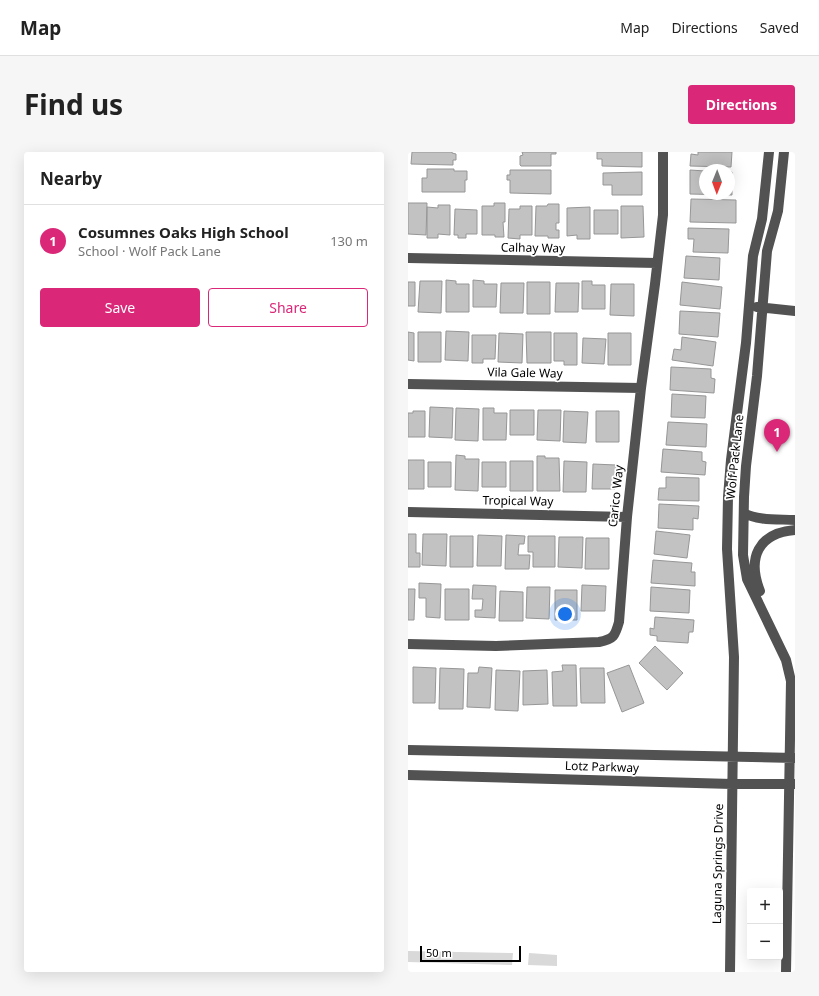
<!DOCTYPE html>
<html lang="en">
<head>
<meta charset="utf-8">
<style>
  :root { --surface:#fff; --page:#f6f6f6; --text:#222; --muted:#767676; --line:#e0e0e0; --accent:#db2777 }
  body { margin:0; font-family:"Noto Sans",sans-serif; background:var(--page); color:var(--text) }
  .controls { position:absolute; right:12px; bottom:12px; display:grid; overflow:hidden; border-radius:4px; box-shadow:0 4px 16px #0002 }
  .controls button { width:36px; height:36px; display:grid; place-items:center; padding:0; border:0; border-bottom:1px solid var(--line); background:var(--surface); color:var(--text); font:20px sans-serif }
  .compass { position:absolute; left:291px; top:12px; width:36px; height:36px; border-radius:50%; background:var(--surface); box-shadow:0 4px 16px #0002; rotate:181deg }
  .scale { position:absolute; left:12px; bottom:10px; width:101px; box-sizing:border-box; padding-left:4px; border:2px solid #000; border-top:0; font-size:11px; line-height:14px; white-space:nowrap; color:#000; -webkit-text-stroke:3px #fff; paint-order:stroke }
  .you { position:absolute; left:157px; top:462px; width:14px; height:14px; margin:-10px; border:3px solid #fff; border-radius:50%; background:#1a73e8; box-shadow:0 0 0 6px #1a73e833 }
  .badge { display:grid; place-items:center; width:26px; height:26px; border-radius:50%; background:var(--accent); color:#fff; font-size:13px; font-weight:700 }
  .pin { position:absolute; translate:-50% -33px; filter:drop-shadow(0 1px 2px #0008) }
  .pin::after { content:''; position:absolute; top:21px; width:14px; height:12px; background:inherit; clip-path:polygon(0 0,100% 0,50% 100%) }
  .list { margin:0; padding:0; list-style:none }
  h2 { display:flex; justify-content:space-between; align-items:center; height:52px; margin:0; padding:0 16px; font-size:17px }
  h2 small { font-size:13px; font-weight:400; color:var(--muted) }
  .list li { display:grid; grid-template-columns:26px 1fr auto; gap:12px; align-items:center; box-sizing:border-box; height:72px; padding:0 16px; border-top:1px solid var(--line) }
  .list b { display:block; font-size:15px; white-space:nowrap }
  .list p { margin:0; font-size:13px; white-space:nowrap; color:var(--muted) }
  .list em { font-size:13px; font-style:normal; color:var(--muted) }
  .actions { display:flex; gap:8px; padding:12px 16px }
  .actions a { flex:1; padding:9px 0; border:1px solid var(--accent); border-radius:4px; text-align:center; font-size:14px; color:var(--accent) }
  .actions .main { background:var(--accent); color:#fff }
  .map { position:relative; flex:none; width:387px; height:820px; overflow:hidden; border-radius:4px }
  header { display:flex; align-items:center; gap:24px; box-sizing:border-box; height:56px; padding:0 20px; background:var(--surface); border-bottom:1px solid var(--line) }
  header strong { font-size:19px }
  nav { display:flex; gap:22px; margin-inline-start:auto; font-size:14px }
  .intro { display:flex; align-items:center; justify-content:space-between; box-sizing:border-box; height:96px; padding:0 24px }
  h1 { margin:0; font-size:28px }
  .button { padding:10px 18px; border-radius:4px; background:var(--accent); color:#fff; font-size:14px; font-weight:700 }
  main { display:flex; gap:24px; padding:0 24px }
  aside { flex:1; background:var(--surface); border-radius:4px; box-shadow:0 4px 16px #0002 }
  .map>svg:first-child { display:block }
</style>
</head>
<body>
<header>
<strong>Map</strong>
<nav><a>Map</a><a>Directions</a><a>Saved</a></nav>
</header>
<div class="intro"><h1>Find us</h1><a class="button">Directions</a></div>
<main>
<aside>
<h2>Nearby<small></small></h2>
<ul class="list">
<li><span class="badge">1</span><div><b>Cosumnes Oaks High School</b><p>School · Wolf Pack Lane</p></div><em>130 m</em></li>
</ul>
<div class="actions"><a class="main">Save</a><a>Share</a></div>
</aside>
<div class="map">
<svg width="387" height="820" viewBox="0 0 387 820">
  <rect width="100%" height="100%" fill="#fff"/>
  <path fill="#d9d9d9" d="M0 799 105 801 104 813 0 810Z
    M121 801 149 803V814L120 813Z"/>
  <path fill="#c2c2c2" stroke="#969696" d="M4 0H44V1L48 2V8H45V13L3 12Z
    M114 0H148V2H143V14H113L112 13V4L115 3Z
    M189 0H234V15L194 14V7H189Z
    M290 0H324L323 15 282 14 283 2 290 3Z
    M19 17H46V19H59V28H57V40H14V26H19Z
    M102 18H143V42L102 41V28H99V23H102Z
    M282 18 297 19V42H321V20H324V43L282 42Z
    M234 20V43H204V33H195V21Z
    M283 47 328 48V71L282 70Z
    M0 51H19L18 83 0 82Z
    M86 51H97V70H95L96 85H87V83H74V54H86Z
    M140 52H151V71H148V78H151V86H140V84H127L128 54H139Z
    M30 53H42V83L30 82V86H19V55L30 56Z
    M112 54H124V83H112V87L100 86 101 57H112Z
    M213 54H235L236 85 213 86Z
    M182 55V87H169V83L159 84V56Z
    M47 57 69 58V82H58V86H50V83H46Z
    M186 58H210V82H186Z
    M280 76 321 77 320 101 285 100 286 87H280Z
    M278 104 312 106 311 128 276 126Z
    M38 128 48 129V132H61V160H38Z
    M65 128 76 129V132H89L88 155H65Z
    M12 129H34L33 161 10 160Z
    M174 129H184V133H197V157H174Z
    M0 130H7V154H0Z
    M119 130H142V162H119Z
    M274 130 314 135 312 157 272 153Z
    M93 131H116L115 161H92Z
    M148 131H171L170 160H147Z
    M203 132H226V164L202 163Z
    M272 159 312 161 310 185 271 182Z
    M38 179 61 180 60 209 37 208Z
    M0 180 6 181V209L0 208Z
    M10 180H33V210H10Z
    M118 180H143V211H119Z
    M91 181 115 182 114 211 90 210Z
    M146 181H169V213H156V209H146Z
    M200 181H223V213H200Z
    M64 183H88L87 207H75V211H64Z
    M274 185 308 190 305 214 264 208 266 197 273 198Z
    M175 186 198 187 196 212 174 211Z
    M263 215 303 217V226L307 227 306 241 262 238Z
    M264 242 298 244 297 266 263 265Z
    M22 255 45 256 44 286 21 285Z
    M48 256 71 257 70 289 47 288Z
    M75 256H86V261H99L98 288H75Z
    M102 258H126V283H102Z
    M130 258H153L152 289 129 288Z
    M5 259H17V285H0V261H5Z
    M156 259 180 260 178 291 155 290Z
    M188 259H211V290H188Z
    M260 270 299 272 298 295 258 293Z
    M255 297 294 300V309L298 310 297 323 253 320Z
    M48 303 57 304V307H71L70 339 47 338Z
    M129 304H137V306H151L152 339H129Z
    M0 308H16V337H0Z
    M102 309H125V339H102Z
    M156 309 179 310 178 340H155Z
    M20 310H43V335H20Z
    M74 310H98V335H74Z
    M185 312 208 313 207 337H184Z
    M258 325 291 326V349L250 348 251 336H258Z
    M251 352 291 354 290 367 285 366V378L250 376Z
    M248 379 282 383 279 406 246 402Z
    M0 382H8V401H12V415H0Z
    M15 382H39L38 414 14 413Z
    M70 383 94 384 93 414H69Z
    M98 383 117 384 116 392H111L110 403H122L121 417H97Z
    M42 384H65V415H42Z
    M120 384H147V415H125V400H120Z
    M151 385H175L174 416 150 415Z
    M178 386H201V417H177Z
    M245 408 284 411 283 420H287V434L243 431Z
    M11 431 33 432 32 466 18 465V446H11Z
    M65 433 88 434 87 466 67 465V458H74L75 447H64Z
    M174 433 198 434 197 459H173Z
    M119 435H142L141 467 118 466Z
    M243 435 282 438 281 461 242 459Z
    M0 437H7L6 468H0Z
    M37 437H61V468H37Z
    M147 438H169V468H147Z
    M92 439 115 440V469H91Z
    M247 465 286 468 285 480H281L280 491 249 489V484L242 483V476L246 477Z
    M247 494 275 521 259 538 231 511Z
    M154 513H168L169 554H145L144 520 155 519Z
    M221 513 236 551 214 560 199 521Z
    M5 515 28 516 27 551H5Z
    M71 515 84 516 82 556 59 555 60 521H70Z
    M32 516 56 517 55 557H31Z
    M172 516H196L197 551H173Z
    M88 518 112 519 110 559 87 558Z
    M139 518 140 552 115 553V519Z"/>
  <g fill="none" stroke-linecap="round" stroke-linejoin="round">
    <path stroke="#525252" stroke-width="10" d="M376 0 370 59 359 99 349 224 338 314 336 345 335 403 339 427 378 508 383 529 378 820
      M0 106 249 111
      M349 155 387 159
      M0 232 233 236
      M0 360 219 365
      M336 361C350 369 371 367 387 368
      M352 439C339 406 350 381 387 378
      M0 492 88 494 191 490C206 487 207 484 211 470L219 365 233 236 247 132 255 63V0
      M0 598 387 606
      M0 623 324 632H387
      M322 820 326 505 319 397 320 345 323 308 338 191 345 104 354 67 361 0"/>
  </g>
  <g text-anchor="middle" stroke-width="3.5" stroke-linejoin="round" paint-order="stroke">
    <g font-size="12" fill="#000" stroke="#fff">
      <text transform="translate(125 96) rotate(1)" y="4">Calhay Way</text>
      <text transform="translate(117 221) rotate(1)" y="4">Vila Gale Way</text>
      <text transform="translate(327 305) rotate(-84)" y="4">Wolf Pack Lane</text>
      <text transform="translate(208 344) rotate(-84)" y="4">Carico Way</text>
      <text transform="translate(110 349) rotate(1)" y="4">Tropical Way</text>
      <text transform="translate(194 615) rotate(2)" y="4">Lotz Parkway</text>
      <text transform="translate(310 712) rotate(-89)" y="4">Laguna Springs Drive</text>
    </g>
  </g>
</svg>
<div class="controls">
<button>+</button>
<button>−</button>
</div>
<svg class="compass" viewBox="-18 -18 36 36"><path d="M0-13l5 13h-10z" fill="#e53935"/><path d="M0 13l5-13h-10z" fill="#767676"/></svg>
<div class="scale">50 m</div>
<div class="you"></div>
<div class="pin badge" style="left:369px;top:300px">1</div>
</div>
</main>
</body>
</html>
